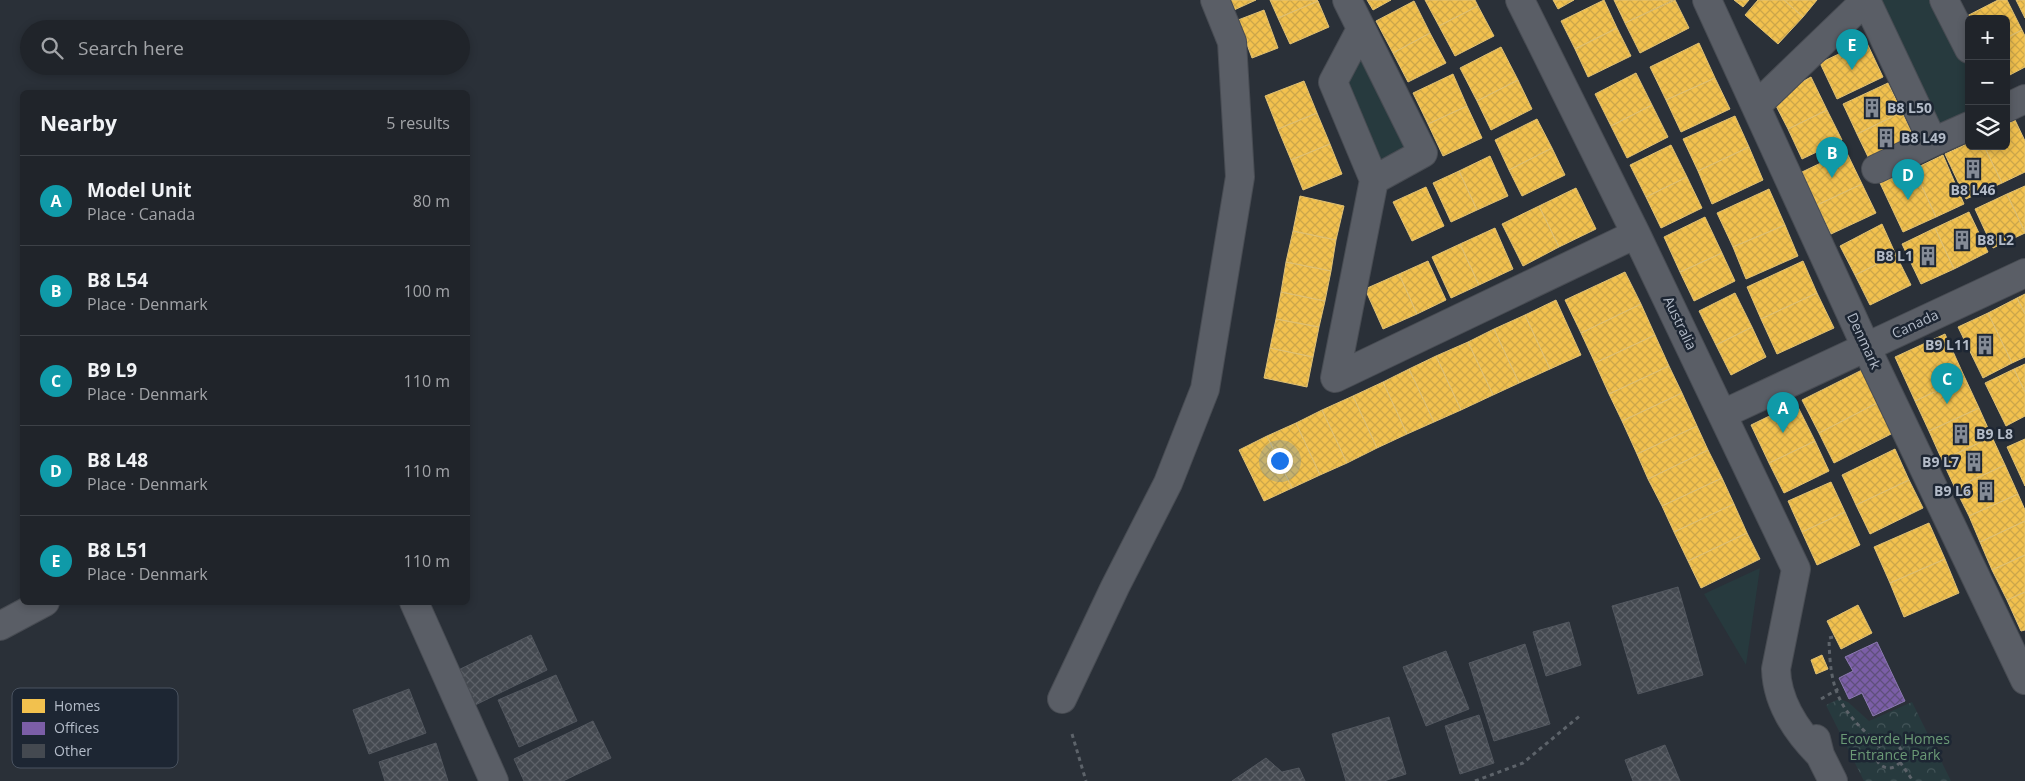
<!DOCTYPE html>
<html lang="en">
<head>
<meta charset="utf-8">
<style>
  :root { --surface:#20242a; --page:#2d3036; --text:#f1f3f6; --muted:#a2a4a8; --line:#3d4147; --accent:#8bbbb9 }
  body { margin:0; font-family:"Open Sans",sans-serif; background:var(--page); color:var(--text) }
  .controls { position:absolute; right:15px; top:15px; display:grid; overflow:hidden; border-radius:8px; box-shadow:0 2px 8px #0003 }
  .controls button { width:45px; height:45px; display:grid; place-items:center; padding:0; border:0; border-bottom:1px solid var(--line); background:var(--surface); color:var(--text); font:25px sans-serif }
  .you { position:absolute; left:1279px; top:460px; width:18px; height:18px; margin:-12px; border:4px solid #fff; border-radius:50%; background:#1a73e8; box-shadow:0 0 0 8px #1a73e833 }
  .badge { display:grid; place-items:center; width:32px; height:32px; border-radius:50%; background:var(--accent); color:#fff; font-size:16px; font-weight:700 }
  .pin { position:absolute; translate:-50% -41px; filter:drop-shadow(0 1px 2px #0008) }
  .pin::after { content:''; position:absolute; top:26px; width:18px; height:15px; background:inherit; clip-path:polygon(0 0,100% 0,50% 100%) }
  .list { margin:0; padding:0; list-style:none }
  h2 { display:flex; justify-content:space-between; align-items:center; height:65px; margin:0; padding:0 20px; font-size:21px }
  h2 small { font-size:16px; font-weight:400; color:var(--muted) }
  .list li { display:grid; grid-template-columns:32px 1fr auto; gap:15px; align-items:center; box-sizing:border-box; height:90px; padding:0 20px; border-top:1px solid var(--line) }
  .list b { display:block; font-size:19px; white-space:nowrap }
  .list p { margin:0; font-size:16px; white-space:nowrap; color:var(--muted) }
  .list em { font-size:16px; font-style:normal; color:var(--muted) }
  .icon { flex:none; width:28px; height:28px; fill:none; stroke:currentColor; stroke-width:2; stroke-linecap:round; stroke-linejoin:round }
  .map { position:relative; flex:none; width:2025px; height:781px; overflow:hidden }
  .search { position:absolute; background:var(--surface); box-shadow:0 2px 8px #0003; left:20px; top:20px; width:450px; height:55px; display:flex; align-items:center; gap:12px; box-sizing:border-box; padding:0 18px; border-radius:28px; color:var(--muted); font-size:19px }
  .panel { position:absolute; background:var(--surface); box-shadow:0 2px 8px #0003; left:20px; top:90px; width:450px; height:515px; border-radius:8px }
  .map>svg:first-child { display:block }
</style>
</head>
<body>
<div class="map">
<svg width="2025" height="781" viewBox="0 0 2025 781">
  <defs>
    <pattern id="park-crowns" width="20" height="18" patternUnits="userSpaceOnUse" patternTransform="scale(1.25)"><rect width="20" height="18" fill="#273a3e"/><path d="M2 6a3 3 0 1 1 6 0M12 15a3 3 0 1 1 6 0" fill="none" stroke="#445559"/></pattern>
    <pattern id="homes-cross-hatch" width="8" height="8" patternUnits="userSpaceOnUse" patternTransform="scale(1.25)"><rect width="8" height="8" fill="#f2c14e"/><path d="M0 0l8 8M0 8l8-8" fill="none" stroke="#cca64a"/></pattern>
    <pattern id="offices-cross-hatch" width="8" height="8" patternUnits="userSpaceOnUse" patternTransform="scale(1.25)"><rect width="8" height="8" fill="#7b5ea7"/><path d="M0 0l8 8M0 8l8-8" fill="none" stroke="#5f4f7c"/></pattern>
    <pattern id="building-cross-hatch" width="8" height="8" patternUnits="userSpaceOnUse" patternTransform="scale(1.25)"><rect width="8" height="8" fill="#444950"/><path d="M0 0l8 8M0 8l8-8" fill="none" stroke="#5d6168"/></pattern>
  </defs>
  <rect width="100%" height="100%" fill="#2a3038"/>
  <path fill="#273a3e" d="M1866 0H1944L1969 49V126L1933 142Z
    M1361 29 1423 153 1374 180 1333 82Z
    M1760 568 1746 665 1704 594Z"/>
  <path fill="url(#park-crowns)" d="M1839 699 1848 702 1869 721 1912 702 1951 781H1864L1826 705Z"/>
  <path fill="url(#homes-cross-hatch)" stroke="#dfc073" d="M1230 0H1256L1234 10Z
    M1270 0H1317L1318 1 1278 18Z
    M1367 0H1391L1373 10Z
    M1425 0H1475L1478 6 1439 26Z
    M1553 0H1574L1558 9Z
    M1604 0 1617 28 1575 49 1561 21Z
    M1614 0H1673L1625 23Z
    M1675 0 1689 28 1640 53 1625 23Z
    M1734 0H1749L1743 7Z
    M1758 0H1784L1803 17 1778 44 1745 15Z
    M1784 0H1817L1803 17Z
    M1998 0H2007L2022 30 2006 38V19H1969L1965 17Z
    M2016 0H2025V18Z
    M1318 1 1329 27 1290 44 1278 18Z
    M1414 1 1430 33 1393 53 1376 21Z
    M1478 6 1494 36 1455 56 1439 26Z
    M1264 10 1278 48 1252 58 1238 20Z
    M1617 28 1631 56 1588 77 1575 49Z
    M2022 30 2025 36V67L2006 77V38Z
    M1430 33 1446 63 1408 82 1393 53Z
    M1866 41 1883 77 1837 99 1820 63Z
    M1699 43 1715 78 1666 100 1650 67Z
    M1501 47 1518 80 1477 101 1460 68Z
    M1636 73 1652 105 1611 126 1595 94Z
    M1453 74 1467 106 1428 124 1413 93Z
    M1811 77 1827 110 1788 129 1772 98Z
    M1715 78 1730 109 1681 132 1666 100Z
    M1518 80 1532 109 1491 130 1477 101Z
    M1304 81 1317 113 1278 129 1265 96Z
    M1888 83 1902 112 1857 134 1843 104Z
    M1652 105 1668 137 1627 158 1611 126Z
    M1467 106 1482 138 1443 156 1428 124Z
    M1827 110 1842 140 1802 159 1788 129Z
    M1902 112 1916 142 1871 163 1857 134Z
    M1317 113 1330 144 1291 160 1278 129Z
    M1735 116 1749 147 1698 171 1683 139Z
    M1537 119 1552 148 1509 170 1495 140Z
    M2015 120 2025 141V172L2002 183 1984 146H2006V125Z
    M1969 143V146H1984L2002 183 1966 199 1945 154Z
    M1330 144 1342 174 1303 190 1291 160Z
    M1671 145 1687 177 1646 197 1630 165Z
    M1749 147 1763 180 1712 204 1698 171Z
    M1552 148 1565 175 1522 196 1509 170Z
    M1846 151 1862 184 1817 205 1802 172Z
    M1943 155 1964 204 1936 217 1914 169Z
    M1490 156 1508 196 1477 210 1459 171Z
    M1914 169 1936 217 1903 232 1880 183Z
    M1459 171 1477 210 1451 222 1433 183Z
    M1687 177 1702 208 1661 228 1646 197Z
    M1862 184 1876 213 1831 234 1817 205Z
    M2025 186V232L2007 194Z
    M1426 187 1444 226 1412 241 1393 202Z
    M1576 188 1596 229 1559 247 1539 206Z
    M1769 189 1785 225 1733 247 1717 213Z
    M2007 194 2025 233 1993 248 1975 209Z
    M1300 196 1344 206 1336 240 1293 231Z
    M1539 206 1559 247 1523 266 1502 224Z
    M1969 212 1988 252 1954 269 1935 228Z
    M1705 217 1722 253 1680 272 1664 237Z
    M1882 224 1896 255 1855 275 1840 246Z
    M1785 225 1798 256 1746 279 1733 247Z
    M1495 228 1513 269 1479 285 1460 244Z
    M1935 228 1954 269 1921 284 1902 244Z
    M1293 231 1336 240 1331 271 1286 262Z
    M1460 244 1479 285 1451 298 1432 257Z
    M1722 253 1735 281 1694 301 1680 272Z
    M1896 255 1911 285 1870 305 1855 275Z
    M1428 261 1446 300 1417 314 1399 274Z
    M1803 261 1817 293 1761 319 1747 287Z
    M1286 262 1331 271 1325 301 1281 292Z
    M1625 272 1641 304 1581 333 1565 300Z
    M1399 274 1417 314 1383 329 1365 289Z
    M1281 292 1325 301 1319 327 1276 319Z
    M1735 293 1752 327 1716 345 1699 311Z
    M1817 293 1834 328 1777 354 1761 319Z
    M2025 294V314L2017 298Z
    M2017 298 2025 314V357L2012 363 1988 313Z
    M1556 300 1581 355 1550 369 1525 315Z
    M1641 304 1655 335 1595 363 1581 333Z
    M1988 313 2012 363 1983 378 1958 327Z
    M1525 315 1550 369 1519 383 1494 329Z
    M1276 319 1319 327 1313 357 1270 348Z
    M1752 327 1766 357 1731 375 1716 345Z
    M1494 329 1519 383 1493 395 1468 342Z
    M1945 334 1965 378 1915 401 1895 357Z
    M1655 335 1669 366 1609 394 1595 363Z
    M1468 342 1493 395 1461 410 1436 356Z
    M1270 348 1313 357 1307 387 1264 378Z
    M1436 356 1461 410 1434 422 1409 369Z
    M2025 364V392L2014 369Z
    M1669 366 1682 393 1622 421 1609 394Z
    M1409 369 1434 422 1407 434 1383 382Z
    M2014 369 2025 392V416L2006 426 1985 383Z
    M1862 370 1877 403 1819 433 1802 400Z
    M1965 378 1979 408 1929 431 1915 401Z
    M1383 382 1407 434 1377 448 1353 396Z
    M1682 393 1697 426 1637 454 1622 421Z
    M1353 396 1377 448 1347 463 1322 410Z
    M1796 403 1815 441 1769 463 1751 425Z
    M1877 403 1893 433 1834 463 1819 433Z
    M1979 408 1992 437 1942 460 1929 431Z
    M1322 410 1347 463 1320 475 1296 423Z
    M1296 423 1320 475 1292 488 1267 436Z
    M1697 426 1708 450 1648 479 1637 454Z
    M1267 436 1292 488 1264 501 1239 450Z
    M1992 437 2005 465 1955 488 1942 460Z
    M2025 439V486L2007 447Z
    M1815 441 1829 471 1784 493 1769 463Z
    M1895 449 1909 480 1856 505 1842 475Z
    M1708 450 1722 478 1662 506 1648 479Z
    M2005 465 2018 494 1969 516 1955 488Z
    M1722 478 1734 504 1674 532 1662 506Z
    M1909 480 1923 508 1870 534 1856 505Z
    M1831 482 1845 512 1802 532 1788 501Z
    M2018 494 2025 510V521L1980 542 1969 516Z
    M1734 504 1747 533 1688 561 1674 532Z
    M1845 512 1860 545 1817 565 1802 532Z
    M2025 521V555L1992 570 1980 542Z
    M1929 523 1945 559 1890 583 1874 547Z
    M1747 533 1760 559 1701 588 1688 561Z
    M2025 555V592L2007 600 1992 570Z
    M1945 559 1959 593 1904 617 1890 583Z
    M2025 592V630L2021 631 2007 600Z
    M1858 605 1872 633 1841 649 1827 621Z
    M1822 655 1828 669 1816 674 1811 660Z"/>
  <path fill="url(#offices-cross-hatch)" stroke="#8c7ab1" d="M1877 642 1905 701 1873 716 1862 693 1849 699 1839 678 1853 671 1845 657Z"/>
  <path fill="url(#building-cross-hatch)" stroke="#52575f" d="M1678 587 1703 675 1638 694 1612 606Z
    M1569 622 1581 665 1546 676 1533 632Z
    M531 635 547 670 467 709 450 674Z
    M1525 644 1550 724 1494 741 1469 663Z
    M1446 651 1469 709 1426 726 1403 667Z
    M556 675 577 721 519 747 498 700Z
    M409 689 426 733 369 754 353 710Z
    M1479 715 1494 763 1460 774 1445 726Z
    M1389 717 1406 774 1384 781H1346L1332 734Z
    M593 721 611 758 563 781H524L514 759Z
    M436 743 448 781H385L379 762Z
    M1665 745 1680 781H1633L1625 760Z
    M1266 758 1282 772 1299 768 1305 781H1232Z"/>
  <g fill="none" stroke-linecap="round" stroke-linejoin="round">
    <defs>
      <path id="minor" d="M1347 0 1423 153 1374 180
        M1520 0 1636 234 1796 569 1776 669C1777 703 1797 732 1820 755
        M1707 0 1866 347 2025 680
        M1866 0 1933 142 1969 126
        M1944 0 1969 49
        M1361 29 1333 82 1374 180 1335 378 1636 234
        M1756 106 1866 0
        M2006 108 2025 99
        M1876 169 1933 142
        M1723 414 2025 273
        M414 602 494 781
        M0 626 45 602
        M1062 699 1115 587 1168 483 1205 389 1240 177 1232 42 1215 0
        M1816 739 1820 755 1833 781"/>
    </defs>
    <use href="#minor" stroke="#484c53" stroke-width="30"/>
    <path stroke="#5d636a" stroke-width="3" stroke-dasharray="4 4" stroke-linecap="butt" d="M1833 637 1829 638C1830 692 1839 710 1880 745
      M1821 699 1840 688
      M1072 734 1086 781
      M1876 755a13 13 0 1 1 26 0a13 13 0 1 1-26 0Z
      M1900 762 1913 781
      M1475 781 1523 763 1582 714"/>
    <use href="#minor" stroke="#5a5e66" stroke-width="28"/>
  </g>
  <defs>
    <symbol id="building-bare" viewBox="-9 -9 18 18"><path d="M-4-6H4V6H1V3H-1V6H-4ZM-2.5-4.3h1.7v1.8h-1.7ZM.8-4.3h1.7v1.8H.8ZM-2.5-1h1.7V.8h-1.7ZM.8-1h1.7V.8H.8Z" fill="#848b96" stroke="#1d2633" stroke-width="2.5" paint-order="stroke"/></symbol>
  </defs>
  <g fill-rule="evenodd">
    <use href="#building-bare" x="1858" y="94" width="28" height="28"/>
    <use href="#building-bare" x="1872" y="124" width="28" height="28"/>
    <use href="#building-bare" x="1959" y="155" width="28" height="28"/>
    <use href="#building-bare" x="1948" y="226" width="28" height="28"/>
    <use href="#building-bare" x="1914" y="242" width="28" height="28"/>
    <use href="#building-bare" x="1971" y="331" width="28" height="28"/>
    <use href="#building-bare" x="1947" y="420" width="28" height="28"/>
    <use href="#building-bare" x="1960" y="448" width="28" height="28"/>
    <use href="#building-bare" x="1972" y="477" width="28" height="28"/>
  </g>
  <g text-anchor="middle" stroke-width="5" stroke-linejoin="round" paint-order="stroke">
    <g font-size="14" font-weight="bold" fill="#b4bcc9" stroke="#1d2633" text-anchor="start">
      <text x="1887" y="113">B8 L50</text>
      <text x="1901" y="143">B8 L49</text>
      <text x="1973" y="195" text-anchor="middle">B8 L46</text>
      <text x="1977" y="245">B8 L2</text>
      <text x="1913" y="261" text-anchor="end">B8 L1</text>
      <text x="1970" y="350" text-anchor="end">B9 L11</text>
      <text x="1976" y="439">B9 L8</text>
      <text x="1959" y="467" text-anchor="end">B9 L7</text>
      <text x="1971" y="496" text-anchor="end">B9 L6</text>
    </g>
    <g font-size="14" fill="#b4bcc9" stroke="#1d2633">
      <text transform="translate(1680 323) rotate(64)" y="5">Australia</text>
      <text transform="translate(1915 324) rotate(-25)" y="5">Canada</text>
      <text transform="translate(1864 341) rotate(65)" y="5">Denmark</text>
    </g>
    <g font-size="14" fill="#6b9a76" stroke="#1d2633">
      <text x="1895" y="744">Ecoverde Homes<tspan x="1895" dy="16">Entrance Park</tspan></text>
    </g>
  </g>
  <rect x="12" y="688" width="166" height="80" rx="8" fill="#1d2633" stroke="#4a5360" stroke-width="1"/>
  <rect x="22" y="699" width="23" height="14" fill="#f2c14e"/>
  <rect x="22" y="722" width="23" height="13" fill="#7b5ea7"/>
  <rect x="22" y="744" width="23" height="14" fill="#444950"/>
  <g font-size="14" fill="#b4bcc9">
    <text x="54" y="711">Homes</text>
    <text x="54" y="733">Offices</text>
    <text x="54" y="756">Other</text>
  </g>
</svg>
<div class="controls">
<button>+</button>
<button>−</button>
<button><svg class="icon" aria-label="layers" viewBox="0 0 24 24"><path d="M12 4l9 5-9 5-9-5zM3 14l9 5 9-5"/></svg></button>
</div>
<div class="you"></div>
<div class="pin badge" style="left:1783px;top:433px;background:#0f9aa8">A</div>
<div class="pin badge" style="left:1832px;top:178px;background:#0f9aa8">B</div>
<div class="pin badge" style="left:1947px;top:404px;background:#0f9aa8">C</div>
<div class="pin badge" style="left:1908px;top:200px;background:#0f9aa8">D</div>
<div class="pin badge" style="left:1852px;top:70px;background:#0f9aa8">E</div>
<div class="search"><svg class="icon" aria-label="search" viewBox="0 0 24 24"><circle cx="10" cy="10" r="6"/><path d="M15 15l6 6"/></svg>Search here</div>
<section class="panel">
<h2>Nearby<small>5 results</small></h2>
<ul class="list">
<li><span class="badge" style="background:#0f9aa8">A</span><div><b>Model Unit</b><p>Place · Canada</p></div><em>80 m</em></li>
<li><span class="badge" style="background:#0f9aa8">B</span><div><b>B8 L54</b><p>Place · Denmark</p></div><em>100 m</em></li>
<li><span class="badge" style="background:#0f9aa8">C</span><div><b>B9 L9</b><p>Place · Denmark</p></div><em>110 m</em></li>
<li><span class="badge" style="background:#0f9aa8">D</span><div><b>B8 L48</b><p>Place · Denmark</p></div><em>110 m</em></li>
<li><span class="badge" style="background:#0f9aa8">E</span><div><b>B8 L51</b><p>Place · Denmark</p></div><em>110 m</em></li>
</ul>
</section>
</div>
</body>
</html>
